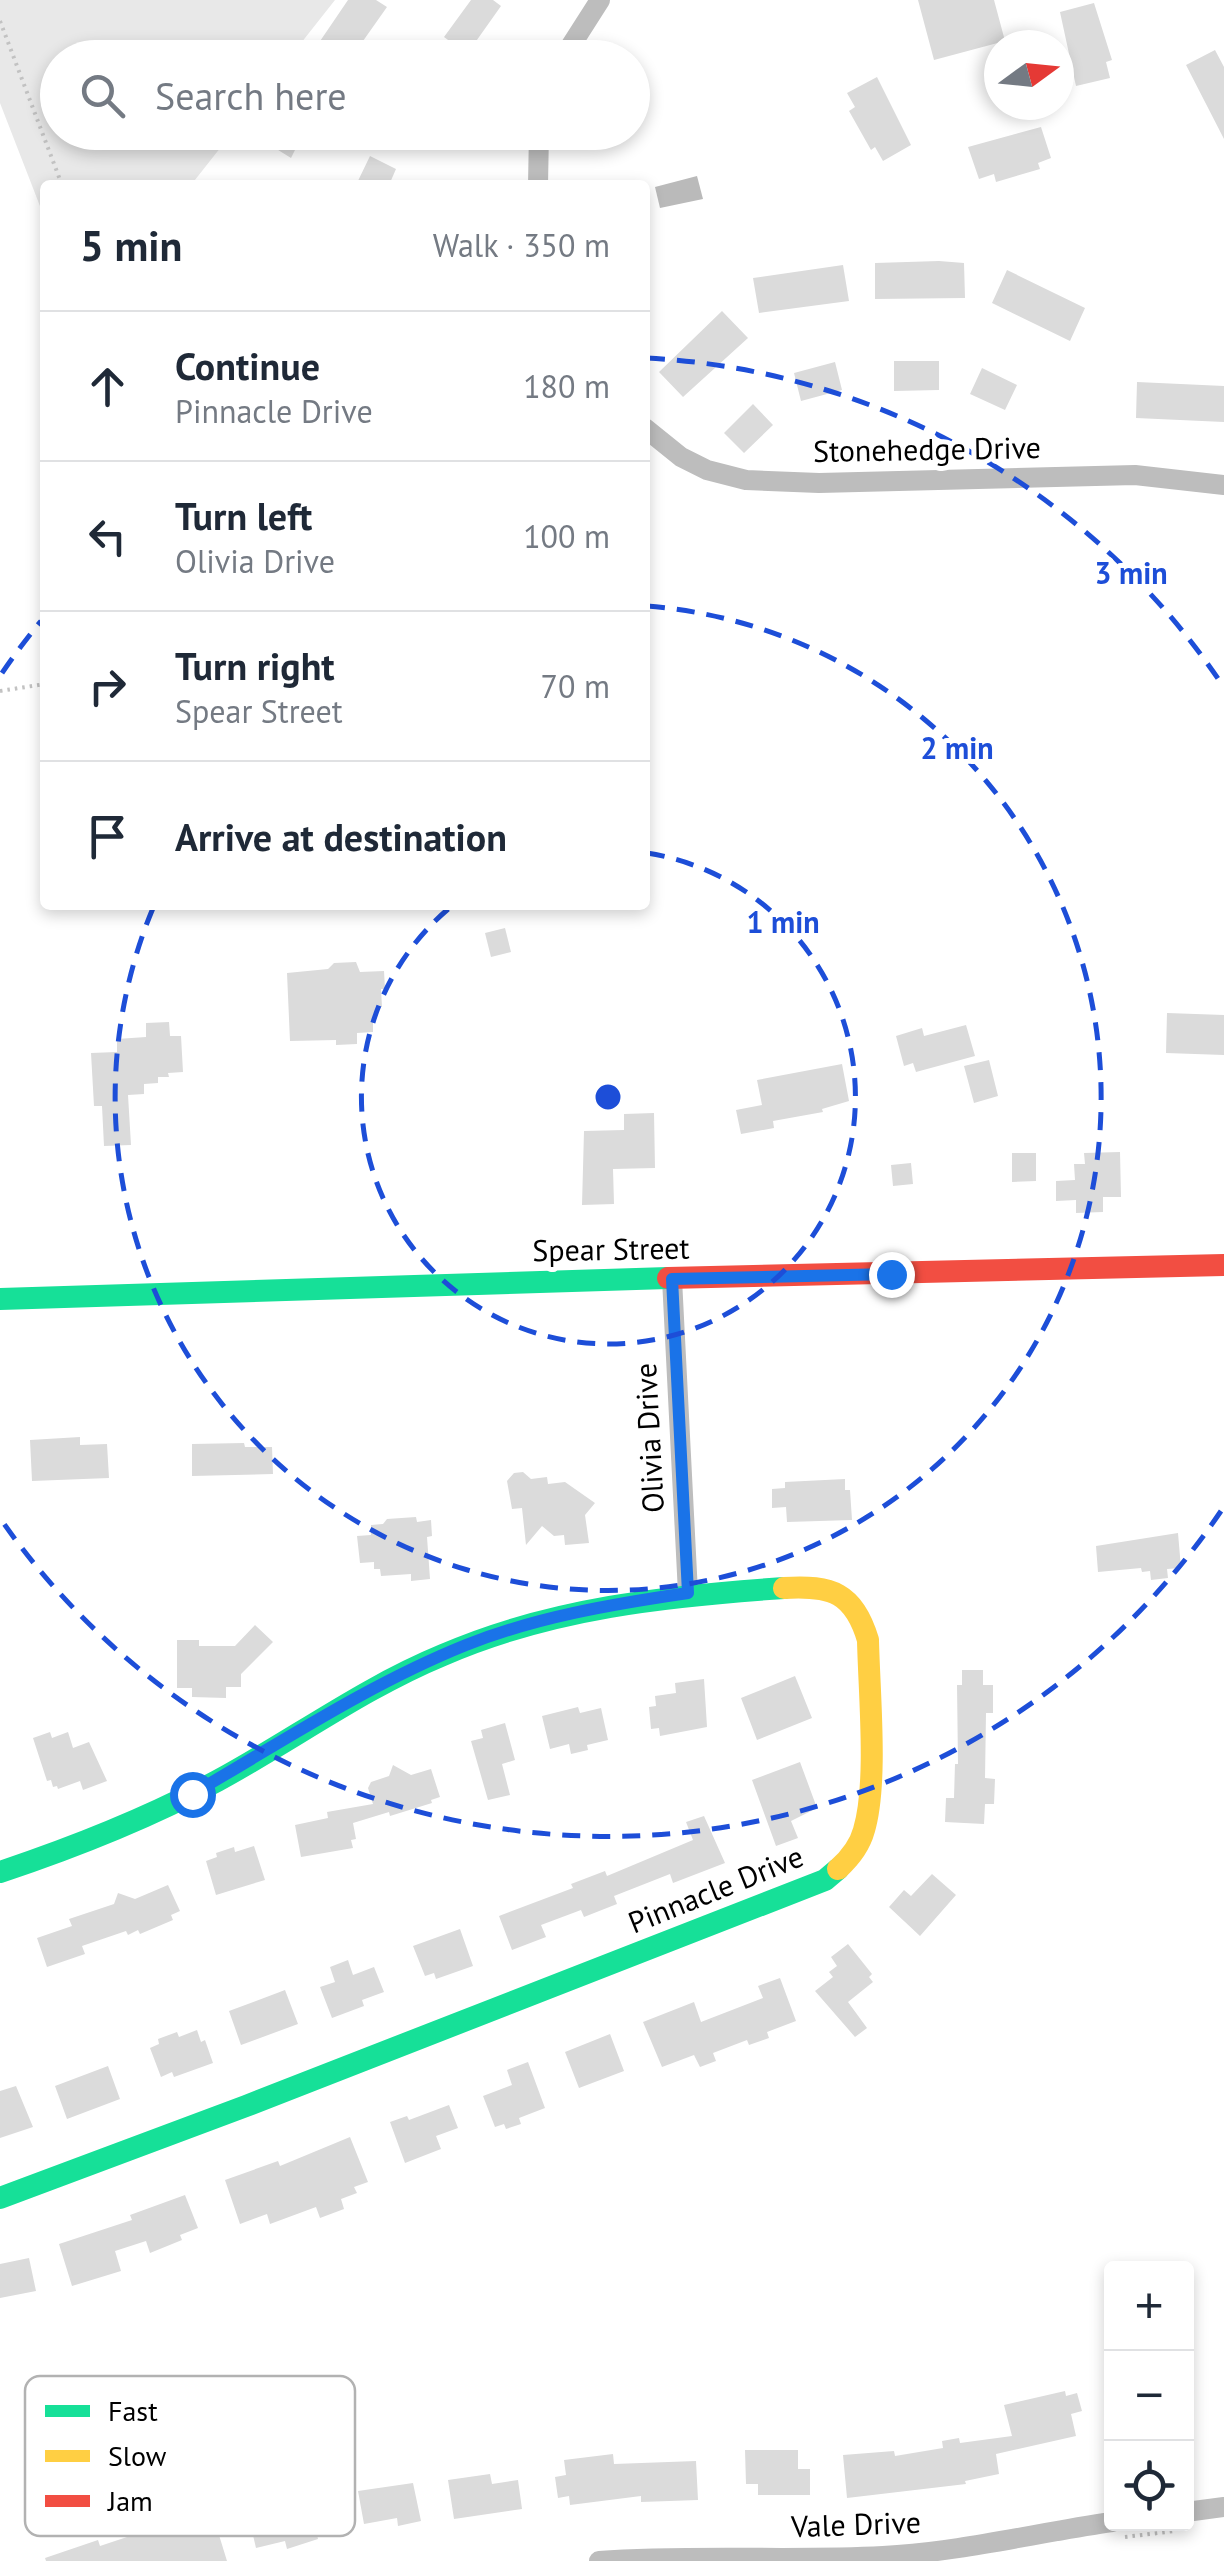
<!DOCTYPE html>
<html lang="en">
<head>
<meta charset="utf-8">
<style>
  :root { --surface:#fff; --page:#f6f6f7; --text:#1f2937; --muted:#747a83; --line:#e0e1e3 }
  body { margin:0; font-family:"PT Sans",sans-serif; background:var(--page); color:var(--text) }
  .controls { position:absolute; right:30px; bottom:30px; display:grid; overflow:hidden; border-radius:10px; box-shadow:0 5px 15px #0003 }
  .controls button { width:90px; height:90px; display:grid; place-items:center; padding:0; border:0; border-bottom:2px solid var(--line); background:var(--surface); color:var(--text); font:50px sans-serif }
  .compass { position:absolute; left:984px; top:30px; width:90px; height:90px; border-radius:50%; background:var(--surface); box-shadow:0 5px 15px #0003; rotate:75deg }
  .stop { position:absolute; width:30px; height:30px; margin:-22px; border:8px solid #1a73e8; border-radius:50%; background:#fff }
  .stop.end { background:#1a73e8; border-color:#fff; box-shadow:0 2px 10px #0008 }
  .list { margin:0; padding:0; list-style:none }
  h2 { display:flex; justify-content:space-between; align-items:center; height:130px; margin:0; padding:0 40px; font-size:42px }
  h2 small { font-size:32px; font-weight:400; color:var(--muted) }
  .list li { display:grid; grid-template-columns:65px 1fr auto; gap:30px; align-items:center; box-sizing:border-box; height:150px; padding:0 40px; border-top:2px solid var(--line) }
  .list b { display:block; font-size:38px; white-space:nowrap }
  .list p { margin:0; font-size:32px; white-space:nowrap; color:var(--muted) }
  .list em { font-size:32px; font-style:normal; color:var(--muted) }
  .icon { flex:none; width:55px; height:55px; fill:none; stroke:currentColor; stroke-width:2; stroke-linecap:round; stroke-linejoin:round }
  .map { position:relative; flex:none; width:1224px; height:2561px; overflow:hidden }
  .search { position:absolute; background:var(--surface); box-shadow:0 5px 15px #0003; left:40px; top:40px; width:610px; height:110px; display:flex; align-items:center; gap:25px; box-sizing:border-box; padding:0 35px; border-radius:55px; color:var(--muted); font-size:38px }
  .panel { position:absolute; background:var(--surface); box-shadow:0 5px 15px #0003; left:40px; top:180px; width:610px; height:730px; border-radius:10px }
  .map>svg:first-child { display:block }
</style>
</head>
<body>
<div class="map">
<svg width="1224" height="2561" viewBox="0 0 1224 2561">
  <rect width="100%" height="100%" fill="#fff"/>
  <path fill="#e8e8e8" d="M0 0H335L290 57 58 58V132L232 133 191 185H45V219L0 103Z"/>
  <path fill="#bababa" d="M697 176 703 199 660 208 655 187Z"/>
  <path fill="#dbdbdb" d="M348 0H376L387 7 351 58H326L314 50Z
    M471 0H493L501 6 467 54 444 37Z
    M918 0H994L1005 41 934 60Z
    M1094 3 1112 60 1106 62 1110 78 1076 86 1060 12Z
    M1215 50 1224 67V139L1186 65Z
    M877 77 911 145 883 161 875 147 871 150 849 111 855 107 847 93Z
    M1041 127 1051 158 1038 163 1040 169 996 182 994 174 979 179 968 147Z
    M249 132H304L291 158Z
    M370 156 396 169 389 185H356Z
    M939 261 964 263 965 298 875 299V263Z
    M843 265 849 301 759 313 753 278Z
    M1007 270 1085 308 1070 341 992 303Z
    M722 311 748 338 683 397 659 372Z
    M894 361H939V390L894 391Z
    M835 362 842 390 801 401 794 373Z
    M982 368 1017 385 1005 410 970 394Z
    M1137 382 1224 386V422L1136 418Z
    M753 404 773 425 744 453 724 433Z
    M505 928 511 952 491 957 485 933Z
    M356 962 360 972 384 971 385 989H381L382 1007H377L378 1015H373V1032L357 1033V1044L336 1045V1040L290 1041 287 973 328 969 334 963Z
    M1167 1013 1224 1015V1055L1166 1053Z
    M169 1022 170 1036H181L183 1072 168 1073 169 1077H158V1083L144 1084V1094L128 1095 131 1145 104 1146 102 1106H94L91 1053 117 1052V1039L146 1037V1023Z
    M966 1025 975 1056 916 1072 913 1063 904 1066 896 1036 922 1028 924 1036Z
    M989 1060 998 1096 974 1103 964 1066Z
    M842 1064 849 1101 822 1109 823 1112 773 1121 774 1128 741 1134 736 1110 762 1105 757 1080Z
    M654 1113 655 1168 613 1169 614 1204 582 1205 584 1131 624 1130V1114Z
    M1120 1152 1121 1197H1103V1212L1076 1213V1200L1056 1201V1181L1075 1180 1074 1164H1085L1084 1153Z
    M1012 1153H1036V1181L1012 1182Z
    M911 1163 913 1184 893 1186 891 1165Z
    M80 1437V1445L107 1444 109 1478 32 1481 30 1440Z
    M244 1443 245 1447H272L273 1474 192 1476V1444Z
    M523 1472 531 1479 547 1477 548 1484 565 1482 595 1503 585 1515 589 1543 565 1545 564 1535 554 1536 542 1526 526 1545 522 1508 512 1509 507 1481 514 1473Z
    M845 1479V1490H850L852 1520 787 1522 786 1507 772 1508V1489L785 1488V1482Z
    M416 1517 417 1522 431 1520 432 1536 427 1537 430 1579 411 1581V1574L381 1576 380 1569H374V1562L360 1563 357 1536 371 1535V1525L383 1524 387 1519Z
    M1178 1533 1181 1568 1167 1569 1168 1578 1151 1580 1150 1571 1142 1572 1141 1568 1098 1572 1096 1546Z
    M255 1625 273 1642 241 1674V1687H226V1698L192 1697V1688H177V1640H199V1646H235Z
    M962 1670H983V1685H993V1713H986L985 1778 995 1779 994 1804H985L984 1824 945 1822 946 1798H954L955 1764H958L957 1685H962Z
    M795 1676 812 1718 757 1740 741 1698Z
    M704 1679 707 1727 660 1736 659 1728 651 1729 649 1707 656 1706 655 1696 676 1693 675 1683Z
    M578 1707 580 1713 601 1708 608 1740 587 1745 588 1750 571 1754 569 1744 550 1749 542 1716Z
    M505 1723 515 1760 502 1764 510 1795 488 1800 471 1741 483 1738 481 1730Z
    M50 1732 52 1738 68 1732 73 1748 89 1742 107 1781 83 1790 80 1781 58 1789 57 1786 53 1787 51 1780 47 1781 33 1738Z
    M800 1762 817 1808 791 1821 798 1838 776 1846 752 1780Z
    M393 1765 411 1775 431 1769 440 1797 431 1800 432 1803 390 1816 389 1812 353 1823 356 1839 351 1840 353 1848 301 1857 295 1825 328 1818 327 1812 373 1804 368 1788 371 1782 389 1776Z
    M704 1816 725 1863 673 1883 670 1874 614 1896 617 1904 584 1917 581 1910 541 1925 546 1937 512 1950 499 1916 573 1888 571 1884 605 1871 607 1876 693 1840 686 1822Z
    M254 1846 265 1880 216 1895 206 1861 217 1857 216 1853 234 1847 235 1852Z
    M932 1874 956 1895 920 1936 889 1907 904 1890 911 1896Z
    M168 1885 180 1911 171 1915 173 1920 140 1934 138 1930 128 1935 126 1931 82 1946 85 1954 47 1967 37 1938 72 1926 69 1919 114 1904 118 1893 135 1899Z
    M460 1929 473 1966 436 1979 434 1973 425 1976 413 1946Z
    M848 1944 872 1974 869 1977 873 1982 848 2002 867 2028 855 2037 815 1991 833 1977 829 1972 837 1966 831 1957Z
    M348 1960 353 1975 374 1967 384 1992 362 2000 364 2006 332 2018 320 1987 335 1982 330 1967Z
    M780 1978 796 2021 767 2032 769 2038 749 2045 747 2040 713 2053 716 2061 700 2067 694 2055 662 2067 643 2022 694 2002 701 2022 763 1998 758 1986Z
    M285 1990 298 2024 241 2045 229 2011Z
    M197 2030 201 2042 205 2040 213 2063 174 2077 172 2072 161 2077 150 2048 159 2044 158 2039 177 2032 179 2037Z
    M610 2034 624 2071 579 2088 565 2052Z
    M528 2062 545 2108 519 2118 521 2124 506 2129 504 2124 495 2127 483 2096 512 2085 507 2070Z
    M108 2066 120 2099 67 2119 55 2086Z
    M16 2086 33 2127 0 2138V2091Z
    M449 2105 458 2128 436 2136 441 2149 405 2163 390 2122 407 2116 409 2120Z
    M350 2137 368 2182 354 2187 357 2193 341 2199 344 2209 320 2218 316 2207 270 2224 267 2214 240 2224 225 2180 278 2161 280 2166Z
    M185 2195 198 2228 180 2235 182 2240 150 2253 146 2241 115 2251 121 2271 72 2286 59 2244 132 2220 130 2215Z
    M29 2258 36 2291 0 2298V2264Z
    M1065 2391 1066 2396 1077 2393 1082 2411 1071 2414 1076 2436 996 2454 999 2474 965 2481 966 2484 847 2498 843 2455 894 2451 895 2456 943 2448 942 2441 959 2438 960 2443 1012 2436 1004 2405Z
    M745 2450H798V2469H810V2495H758V2484H746Z
    M613 2454 614 2464 696 2461 698 2500 641 2502V2496L570 2505 569 2496 558 2498 555 2477 566 2475 564 2460Z
    M490 2474 492 2484 518 2480 522 2509 454 2519 448 2480Z
    M413 2483 421 2521 398 2526 397 2518 364 2524 358 2491Z
    M295 2489 303 2519 313 2517 318 2539 287 2549 285 2541 256 2548 245 2501Z
    M211 2509 227 2561H46L45 2558 98 2540 100 2546Z"/>
  <g fill="none" stroke-linecap="round" stroke-linejoin="round">
    <path stroke="#c2c2c2" stroke-width="4" stroke-dasharray="2.5 5" stroke-linecap="butt" d="M0 21 62 185
      M0 691 45 684
      M1125 2537 1175 2531"/>
    <path stroke="#bdbdbd" stroke-width="20" d="M563 58 600 0
      M538 185 539 132
      M645 428 681 457 707 470 746 480 819 483 1135 475 1224 485
      M672 1279 688 1593
      M1186 2512 1224 2507
      M599 2561C694 2554 789 2561 883 2556 961 2552 1035 2533 1112 2522"/>
    <path stroke="#16e098" stroke-width="22" d="M0 1299 668 1278
      M0 1872C75 1847 148 1818 217 1781 293 1740 363 1688 443 1655 551 1608 667 1596 784 1588
      M0 2198 246 2106 825 1880 838 1869"/>
    <path stroke="#ffcf43" stroke-width="22" d="M784 1588C832 1585 854 1593 868 1640 869 1692 878 1783 864 1830 860 1845 849 1859 838 1869"/>
    <path stroke="#f24e42" stroke-width="22" d="M668 1278 1224 1265"/>
  </g>
  <g fill="none" stroke-linecap="round" stroke-linejoin="round">
    <path stroke="#1a73e8" stroke-width="12" d="M192 1794C282 1742 369 1684 466 1645 536 1617 613 1604 688 1593L672 1279 891 1274"/>
  </g>
  <g fill="none" stroke="#1d4ed8" stroke-width="5" stroke-dasharray="18 12">
    <path d="M647 853A247 247 0 1 1 453 905"/>
    <path d="M647 606A493 493 0 1 1 153 908"/>
    <path d="M1221 1511A740 740 0 0 1 2 1521M2 673A740 740 0 0 1 41 621M647 358A740 740 0 0 1 1221 683"/>
  </g>
  <g text-anchor="middle" stroke-width="10" stroke-linejoin="round" paint-order="stroke">
    <g font-size="30" fill="#000" stroke="#fff">
      <text transform="translate(927 450) rotate(-1)" y="10">Stonehedge Drive</text>
      <text transform="translate(611 1250) rotate(-1)" y="10">Spear Street</text>
      <text transform="translate(650 1438) rotate(-93)" y="10">Olivia Drive</text>
      <text transform="translate(716 1890) rotate(-22)" y="10">Pinnacle Drive</text>
      <text transform="translate(856 2525) rotate(-2)" y="10">Vale Drive</text>
    </g>
  </g>
  <rect x="25" y="2376" width="330" height="160" rx="15" fill="#fff" stroke="#b2b2b2" stroke-width="2.5"/>
  <rect x="45" y="2405" width="45" height="12" fill="#16e098"/>
  <rect x="45" y="2450" width="45" height="12" fill="#ffcf43"/>
  <rect x="45" y="2495" width="45" height="12" fill="#f24e42"/>
  <g font-size="28" fill="#000">
    <text x="108" y="2421">Fast</text>
    <text x="108" y="2466">Slow</text>
    <text x="108" y="2511">Jam</text>
  </g>
  <circle cx="608" cy="1097" r="15" fill="#1d4ed8" stroke="#fff" stroke-width="5"/>
  <g font-size="30" text-anchor="middle" font-weight="bold" fill="#1d4ed8" stroke="#fff" stroke-width="10" stroke-linejoin="round" paint-order="stroke">
    <text x="1131" y="584">3 min</text>
    <text x="957" y="759">2 min</text>
    <text x="783" y="933">1 min</text>
  </g>
</svg>
<div class="controls">
<button>+</button>
<button>−</button>
<button><svg class="icon" aria-label="locate" viewBox="0 0 24 24"><circle cx="12" cy="12" r="6"/><path d="M12 2v4M12 18v4M2 12h4M18 12h4"/></svg></button>
</div>
<svg class="compass" viewBox="-18 -18 36 36"><path d="M0-13l5 13h-10z" fill="#e53935"/><path d="M0 13l5-13h-10z" fill="#747a83"/></svg>
<div class="stop" style="left:192px;top:1794px"></div>
<div class="stop end" style="left:891px;top:1274px"></div>
<div class="search"><svg class="icon" aria-label="search" viewBox="0 0 24 24"><circle cx="10" cy="10" r="6"/><path d="M15 15l6 6"/></svg>Search here</div>
<section class="panel">
<h2>5 min<small>Walk · 350 m</small></h2>
<ul class="list">
<li><svg class="icon" aria-label="ahead" viewBox="0 0 24 24"><path d="M12 20V5M6 11l6-6 6 6"/></svg><div><b>Continue</b><p>Pinnacle Drive</p></div><em>180 m</em></li>
<li><svg class="icon" aria-label="left" viewBox="0 0 24 24"><path d="M17 20v-9H6M10 6l-5 5 5 5"/></svg><div><b>Turn left</b><p>Olivia Drive</p></div><em>100 m</em></li>
<li><svg class="icon" aria-label="right" viewBox="0 0 24 24"><path d="M7 20v-9h11M14 6l5 5-5 5"/></svg><div><b>Turn right</b><p>Spear Street</p></div><em>70 m</em></li>
<li><svg class="icon" aria-label="arrive" viewBox="0 0 24 24"><path d="M6 21V4h12l-3 4 3 4H6"/></svg><div><b>Arrive at destination</b></div></li>
</ul>
</section>
</div>
</body>
</html>
